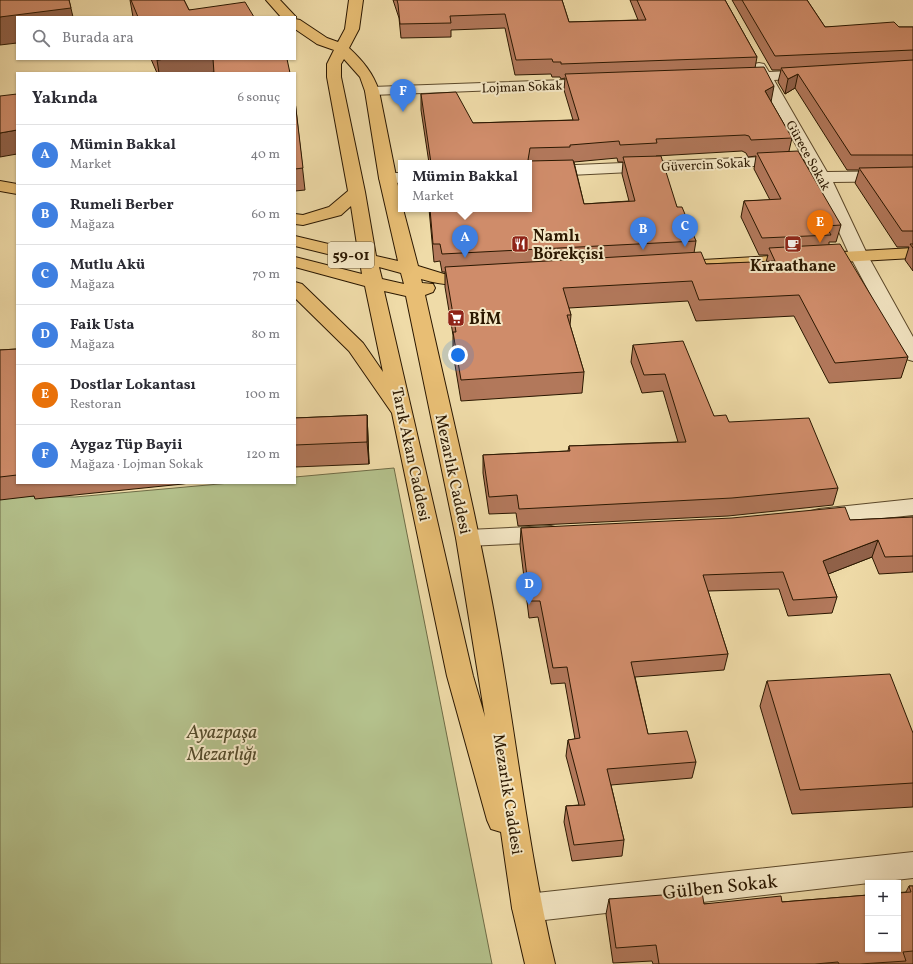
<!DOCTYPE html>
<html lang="tr">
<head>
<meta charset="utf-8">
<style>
  :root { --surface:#fff; --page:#f7f7f7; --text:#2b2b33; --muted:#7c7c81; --line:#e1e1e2; --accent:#8f2418 }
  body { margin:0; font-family:Vollkorn,serif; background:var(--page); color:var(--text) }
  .controls { position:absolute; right:12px; bottom:12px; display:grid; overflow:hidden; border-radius:0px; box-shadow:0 1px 3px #0004 }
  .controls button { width:36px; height:36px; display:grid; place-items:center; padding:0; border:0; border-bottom:1px solid var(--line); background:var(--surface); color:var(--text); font:20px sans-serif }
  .you { position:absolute; left:458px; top:355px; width:14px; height:14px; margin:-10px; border:3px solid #fff; border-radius:50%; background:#1a73e8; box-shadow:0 0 0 6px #1a73e833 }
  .badge { display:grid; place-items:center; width:26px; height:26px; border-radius:50%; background:var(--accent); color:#fff; font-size:13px; font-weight:700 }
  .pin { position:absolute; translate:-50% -33px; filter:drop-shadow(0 1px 2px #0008) }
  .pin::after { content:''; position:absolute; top:21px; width:14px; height:12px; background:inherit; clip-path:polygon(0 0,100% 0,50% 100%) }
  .popup { position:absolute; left:398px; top:160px; width:134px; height:52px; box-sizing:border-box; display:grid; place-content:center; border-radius:0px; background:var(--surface); filter:drop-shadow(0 1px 3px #0005); font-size:13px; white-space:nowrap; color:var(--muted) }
  .popup b { font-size:15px; color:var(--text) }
  .popup::after { content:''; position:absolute; left:50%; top:100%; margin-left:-8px; border:8px solid transparent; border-top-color:var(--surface) }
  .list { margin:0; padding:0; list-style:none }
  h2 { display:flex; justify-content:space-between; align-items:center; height:52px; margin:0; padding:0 16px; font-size:17px }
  h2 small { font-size:13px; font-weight:400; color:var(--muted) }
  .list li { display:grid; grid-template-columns:26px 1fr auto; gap:12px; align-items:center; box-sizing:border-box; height:60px; padding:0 16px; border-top:1px solid var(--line) }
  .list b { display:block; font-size:15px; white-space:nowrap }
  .list p { margin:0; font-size:13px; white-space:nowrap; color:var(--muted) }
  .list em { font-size:13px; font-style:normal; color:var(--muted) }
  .icon { flex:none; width:22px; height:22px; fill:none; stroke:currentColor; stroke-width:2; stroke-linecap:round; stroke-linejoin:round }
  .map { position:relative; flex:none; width:913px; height:964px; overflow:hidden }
  .search { position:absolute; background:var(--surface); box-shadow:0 1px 3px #0004; left:16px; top:16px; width:280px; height:44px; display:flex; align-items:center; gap:10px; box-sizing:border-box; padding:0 14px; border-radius:0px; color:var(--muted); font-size:15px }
  .panel { position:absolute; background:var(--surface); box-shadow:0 1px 3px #0004; left:16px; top:72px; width:280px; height:412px; border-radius:0px }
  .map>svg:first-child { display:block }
</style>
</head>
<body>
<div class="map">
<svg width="913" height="964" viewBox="0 0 913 964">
  <rect width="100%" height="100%" fill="#efdba8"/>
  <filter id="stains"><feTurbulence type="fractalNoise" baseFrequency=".005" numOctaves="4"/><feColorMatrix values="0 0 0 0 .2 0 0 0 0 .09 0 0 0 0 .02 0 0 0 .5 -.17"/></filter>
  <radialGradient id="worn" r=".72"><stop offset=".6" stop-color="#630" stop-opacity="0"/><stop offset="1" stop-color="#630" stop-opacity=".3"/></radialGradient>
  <path fill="#b4c18c" stroke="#6f6c46" d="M394 468 492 964H0V496L75 497 230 483H295V477Z"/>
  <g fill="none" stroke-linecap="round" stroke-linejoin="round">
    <defs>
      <path id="minor" d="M759 63 764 64 769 72 810 70 815 71 817 74 815 77 810 78 774 80 827 172 913 171V181L833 182 868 256 913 337V361L906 359 903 355 850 256 814 177 760 81H733L731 78 733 75 755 73 752 67 754 64Z
        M594 79 599 80 601 83 599 86 372 95 367 94 365 91 367 88 372 87Z
        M786 156 792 158 794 161 792 164 529 177V167Z
        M387 173H401V183L381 182 379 178 381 174Z
        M913 499V515L819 525 811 523 808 517 811 511 819 509Z
        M551 526 559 528 562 534 559 540 551 542 468 546 460 544 456 538 460 532 468 530Z
        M913 852V878L527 922 517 918 512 908 517 898 527 894Z"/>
      <path id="major" d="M266 0H280L296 17H281Z
        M349 0H363L359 29 349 48C363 61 373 73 379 91L401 201V209H403L418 266 444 274 475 272 481 274 484 278 481 282C460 287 441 285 421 279L422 283 433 284 435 288 433 292 425 295C451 412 480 529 500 647 518 753 530 860 555 964H525L512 908 501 832 491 829 487 820 447 676 392 413 349 351 295 298V282L302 284 363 343 383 372 365 286 295 267V257L362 274 360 262 295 246V236L358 251 351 206 341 215 303 225 295 224V214L303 215 329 207 348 191 327 77V64L334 50 317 44 295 29V19L300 20 327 38 338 42 345 29ZM344 59 360 77 365 91 379 178 398 261 376 256 365 192 341 77V64ZM379 267 401 273 404 284 382 279ZM384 291 406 296 456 538 485 717 473 676Z
        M0 181 17 184V194L0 191Z
        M913 248V258L685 271 679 270 676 266 679 262 685 261Z"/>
    </defs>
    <use href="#minor" stroke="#5b482a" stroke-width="2"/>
    <use href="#major" stroke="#2a1700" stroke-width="2"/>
    <use href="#minor" fill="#f5e8c6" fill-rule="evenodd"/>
    <use href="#major" fill="#e8be74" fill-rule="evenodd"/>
  </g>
  <path fill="#b2785b" stroke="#2a1700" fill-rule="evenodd" d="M130 0H184L189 10 254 17H133Z
    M393 0H562L569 22 638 20 630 0H725L757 57 755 68 771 102 792 138 789 151 841 225 836 242H829V245L908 357 901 378 829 383 794 316 696 321 688 301 569 308 571 315 570 325 584 372 582 393 461 401 453 353V335L445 287V272H442L440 261 434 262 429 209H529V163H429L421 110V94L473 123 573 120 564 90 565 78 561 79 560 77H552L551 74 515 75 505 28 451 30V37L401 38 399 18ZM742 151 746 153 748 157 756 156 754 169 770 200 744 201 741 217 759 255H768L766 262 706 264 694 253 696 241 677 207 656 156ZM617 158 618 162H623L622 174 629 201 584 204 574 162Z
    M732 0H807L825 27H913V271L905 260 909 247H897L855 183 859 170H847L795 88 785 94 778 82 781 70H772Z
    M151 59H287L207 73H157Z
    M295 101 305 190 295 191Z
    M633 345 714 416 729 422 838 488 833 505 728 516 518 526 516 513 489 514 483 473V455L568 451 569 446 678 442 663 391 642 393 631 362Z
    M17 349V483H189L183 484 35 499 34 496 0 500V350Z
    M367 415 368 437 369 464 295 467V418Z
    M913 517V572L879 574 872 557 828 574 837 597 832 613 788 616 779 589 708 591 728 654 724 670 635 677 648 734 696 762 692 778 611 785 624 840 622 856 572 861 564 822 566 806 579 805 566 756 568 740 575 739 565 683 551 684 538 617 529 618 520 545 521 528 850 520Z
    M767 681 913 733V807L792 814 760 706Z
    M909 886H913V964H653L652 961 613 963 606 914 609 899 704 904 782 902 906 892Z"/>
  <path fill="#91624a" stroke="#2a1700" d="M69 0 73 17H17V43L0 45V17Z
    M166 59H214L215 72 207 73H159L157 60Z
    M798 74 795 88 785 94 788 79Z
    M774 86 771 102 765 91Z
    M17 130V154L0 157V133Z
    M367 415 368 437 369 464 367 442Z
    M878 540 872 557 818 578 823 561Z"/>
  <path fill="#cf8c6a" stroke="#2a1700" d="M0 0H69L71 8 0 17Z
    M131 0H184L189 10 245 2 254 17H138Z
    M397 0H562L569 22 646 20 637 0H725L757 57 561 64V62H553L552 59 516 60 505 14 450 16 451 23 400 24 398 4Z
    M742 0H807L825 27 894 22 899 27H913V50L775 56Z
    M156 59H166L157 60Z
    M213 59H287L290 73H214Z
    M913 60V155H851L798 74 788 79 781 68Z
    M764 67 774 86 765 91 792 138 751 140 749 136 745 135 656 139 657 143 620 145 619 141 570 145V147L530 148 528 160 530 161 573 160 584 204 635 201 623 157 661 156 677 207H682L696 241 442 254 440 244H433L430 209H529V163H431L421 94 456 92 473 123 579 120 565 74Z
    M17 94V130L0 133V96Z
    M295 101 303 168 295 169Z
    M798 151 841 225 826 226 831 235 762 238 744 201 781 199 757 153Z
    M913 167V231H902L859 168Z
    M840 244 908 357 835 363 799 295 699 300 692 281 563 288 571 315H567L584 372 461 380 453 332H456L445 267 701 252 706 264 775 261 769 248Z
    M910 244H913V248Z
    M683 341 714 416 726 415 729 422 809 418 838 488 732 498 519 509 517 495 489 497 483 455 570 451 569 446 686 442 665 374 644 375 633 345Z
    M17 349V475L0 477V350Z
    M367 415V442L295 445V418Z
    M845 507 850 520 913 517V556L885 557 878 540 823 561 837 597 793 600 783 572 703 575 728 654 631 662 648 734 687 731 696 762 607 769 624 840 574 845 566 806 585 805 568 740 580 738 567 667 553 668 540 601H530L521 528 732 518Z
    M890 674 913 733V783L800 790 767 681Z
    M909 886H913V951L903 952 906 961 860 964H839L838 962 815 964H659L656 945 616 948 609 899 702 892 704 904 781 896 782 902 868 895V949H898V893L911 892Z"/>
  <defs>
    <symbol id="restaurant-square" viewBox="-11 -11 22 22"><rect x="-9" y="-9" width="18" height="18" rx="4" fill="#8f2418" stroke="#f5e8c6"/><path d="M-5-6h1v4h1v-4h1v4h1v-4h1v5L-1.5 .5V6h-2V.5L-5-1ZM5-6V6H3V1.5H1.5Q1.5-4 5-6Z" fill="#fff"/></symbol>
    <symbol id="cafe-square" viewBox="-11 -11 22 22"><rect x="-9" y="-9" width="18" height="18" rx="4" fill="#8f2418" stroke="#f5e8c6"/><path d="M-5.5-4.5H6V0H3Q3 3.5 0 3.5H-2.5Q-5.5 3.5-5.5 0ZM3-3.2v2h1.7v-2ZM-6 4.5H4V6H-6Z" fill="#fff"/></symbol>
    <symbol id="supermarket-square" viewBox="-11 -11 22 22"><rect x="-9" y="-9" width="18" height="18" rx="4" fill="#8f2418" stroke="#f5e8c6"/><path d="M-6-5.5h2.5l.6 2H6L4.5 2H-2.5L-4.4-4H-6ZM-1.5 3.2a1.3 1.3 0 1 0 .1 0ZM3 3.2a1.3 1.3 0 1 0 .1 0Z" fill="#fff"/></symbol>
  </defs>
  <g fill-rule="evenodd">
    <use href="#restaurant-square" x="510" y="234" width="20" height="20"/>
    <use href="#cafe-square" x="783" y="234" width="20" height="20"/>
    <use href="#supermarket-square" x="446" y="308" width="20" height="20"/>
  </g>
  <g text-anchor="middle" stroke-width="4" stroke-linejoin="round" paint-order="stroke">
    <g font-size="13" fill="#2a1700" stroke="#f5e8c6">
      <text transform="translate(522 86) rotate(-2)" y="5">Lojman Sokak</text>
      <text transform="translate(809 155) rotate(61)" y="5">Gürece Sokak</text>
      <text transform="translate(706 164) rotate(-3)" y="5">Güvercin Sokak</text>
    </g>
    <rect fill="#f5e8c6" stroke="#67563b" stroke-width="1" x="328" y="242" width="46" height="26" rx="3"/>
    <g font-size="15" font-weight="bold" fill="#2a1700">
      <text x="351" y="260">59-01</text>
    </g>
    <g font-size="16" font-weight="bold" fill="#2a1700" stroke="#f5e8c6" text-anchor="start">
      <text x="533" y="241">Namlı<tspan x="533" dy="18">Börekçisi</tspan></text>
      <text x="793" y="271" text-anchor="middle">Kıraathane</text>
      <text x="469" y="324">BİM</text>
    </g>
    <g font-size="16" fill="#2a1700" stroke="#f5e8c6">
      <text transform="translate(412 454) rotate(78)" y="6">Tarık Akan Caddesi</text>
      <text transform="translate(454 474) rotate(78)" y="6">Mezarlık Caddesi</text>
      <text transform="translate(509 794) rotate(81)" y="6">Mezarlık Caddesi</text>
    </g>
    <g font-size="19" font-style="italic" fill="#534a2a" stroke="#f5e8c6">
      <text x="222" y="738">Ayazpaşa<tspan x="222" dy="22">Mezarlığı</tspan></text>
    </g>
    <g font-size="19" fill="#2a1700" stroke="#f5e8c6">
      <text transform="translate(720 886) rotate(-6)" y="7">Gülben Sokak</text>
    </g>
  </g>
  <rect width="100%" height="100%" filter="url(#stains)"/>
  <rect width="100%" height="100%" fill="url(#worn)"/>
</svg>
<div class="controls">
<button>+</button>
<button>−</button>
</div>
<div class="you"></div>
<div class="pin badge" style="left:465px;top:258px;background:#3f7fe0">A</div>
<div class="popup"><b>Mümin Bakkal</b>Market</div>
<div class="pin badge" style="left:643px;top:250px;background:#3f7fe0">B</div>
<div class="pin badge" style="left:685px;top:247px;background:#3f7fe0">C</div>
<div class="pin badge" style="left:529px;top:605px;background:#3f7fe0">D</div>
<div class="pin badge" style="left:820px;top:243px;background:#e8710a">E</div>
<div class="pin badge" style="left:403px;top:112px;background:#3f7fe0">F</div>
<div class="search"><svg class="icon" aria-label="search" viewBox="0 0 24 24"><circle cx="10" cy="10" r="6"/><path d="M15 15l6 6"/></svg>Burada ara</div>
<section class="panel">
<h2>Yakında<small>6 sonuç</small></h2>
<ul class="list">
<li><span class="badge" style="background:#3f7fe0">A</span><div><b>Mümin Bakkal</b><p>Market</p></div><em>40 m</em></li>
<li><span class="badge" style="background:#3f7fe0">B</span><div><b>Rumeli Berber</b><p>Mağaza</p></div><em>60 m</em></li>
<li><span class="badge" style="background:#3f7fe0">C</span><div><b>Mutlu Akü</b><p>Mağaza</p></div><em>70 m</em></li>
<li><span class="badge" style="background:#3f7fe0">D</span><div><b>Faik Usta</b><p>Mağaza</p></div><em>80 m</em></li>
<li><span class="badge" style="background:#e8710a">E</span><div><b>Dostlar Lokantası</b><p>Restoran</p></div><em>100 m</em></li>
<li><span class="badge" style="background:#3f7fe0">F</span><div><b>Aygaz Tüp Bayii</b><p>Mağaza · Lojman Sokak</p></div><em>120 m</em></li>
</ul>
</section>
</div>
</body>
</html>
